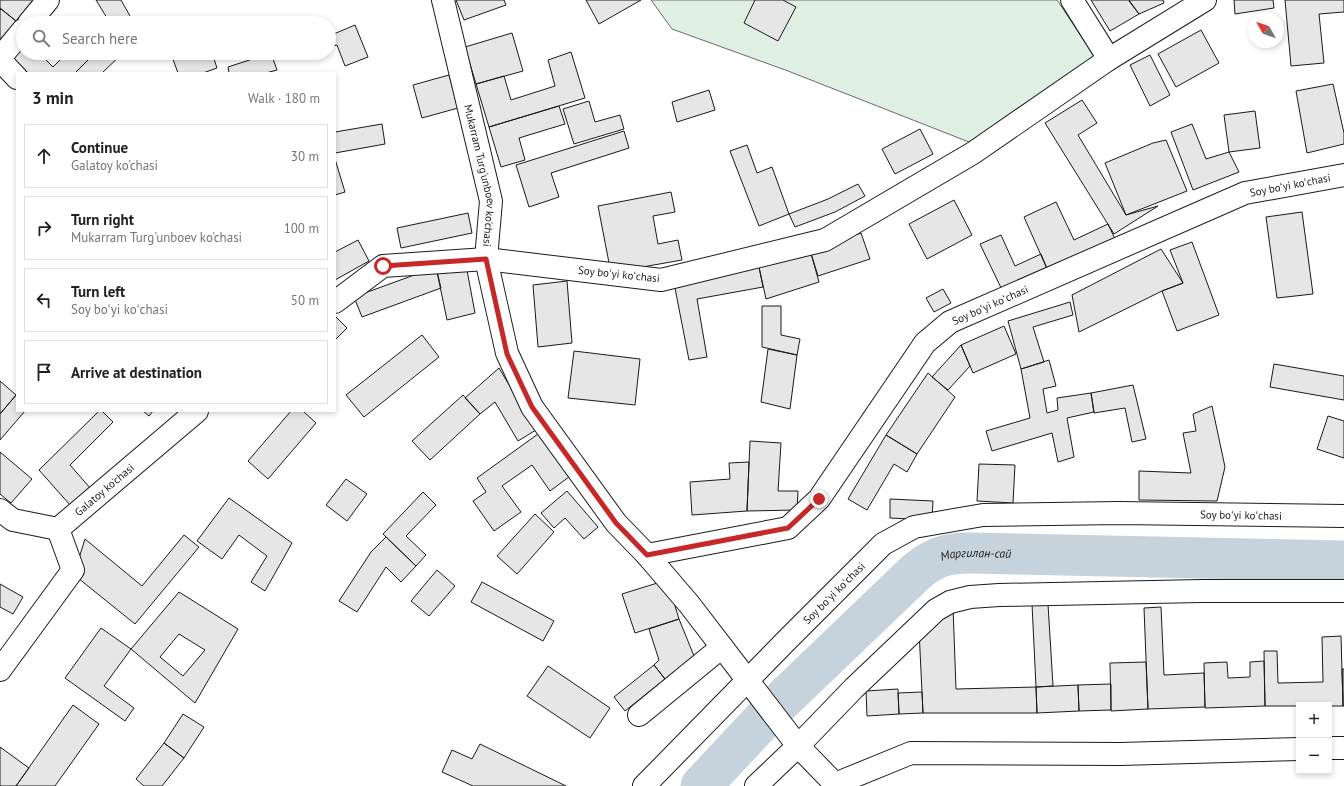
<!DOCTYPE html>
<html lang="en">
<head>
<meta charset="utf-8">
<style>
  :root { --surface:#fff; --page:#f2f2f2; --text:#202124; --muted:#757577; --line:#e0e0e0 }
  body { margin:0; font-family:"PT Sans",sans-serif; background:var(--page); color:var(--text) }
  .controls { position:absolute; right:12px; bottom:12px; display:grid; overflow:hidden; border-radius:0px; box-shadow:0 2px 6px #0003 }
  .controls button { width:36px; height:36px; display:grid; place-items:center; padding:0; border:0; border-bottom:1px solid var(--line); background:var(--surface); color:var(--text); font:20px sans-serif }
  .compass { position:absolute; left:1248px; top:12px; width:36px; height:36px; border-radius:50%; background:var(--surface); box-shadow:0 2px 6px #0003; rotate:310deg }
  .stop { position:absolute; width:12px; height:12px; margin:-9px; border:3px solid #c62828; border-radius:50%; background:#fff }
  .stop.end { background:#c62828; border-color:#fff; box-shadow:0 1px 4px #0008 }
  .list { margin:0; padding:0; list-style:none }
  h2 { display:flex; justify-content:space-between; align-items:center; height:52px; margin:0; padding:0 16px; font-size:17px }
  h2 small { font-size:13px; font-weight:400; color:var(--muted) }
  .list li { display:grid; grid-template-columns:26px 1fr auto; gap:12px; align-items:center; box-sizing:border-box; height:64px; margin:0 8px 8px; padding:0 8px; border:1px solid var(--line); border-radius:0px }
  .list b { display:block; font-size:15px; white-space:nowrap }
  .list p { margin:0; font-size:13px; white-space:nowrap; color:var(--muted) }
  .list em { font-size:13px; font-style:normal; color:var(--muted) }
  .icon { flex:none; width:22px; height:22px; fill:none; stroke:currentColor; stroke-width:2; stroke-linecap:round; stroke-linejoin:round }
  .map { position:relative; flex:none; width:1344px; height:786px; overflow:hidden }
  .search { position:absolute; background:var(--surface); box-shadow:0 2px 6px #0003; left:16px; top:16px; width:320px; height:44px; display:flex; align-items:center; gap:10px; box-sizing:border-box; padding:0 14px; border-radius:22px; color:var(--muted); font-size:15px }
  .panel { position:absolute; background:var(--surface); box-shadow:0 2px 6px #0003; left:16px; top:72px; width:320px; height:340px; border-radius:0px }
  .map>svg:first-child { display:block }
</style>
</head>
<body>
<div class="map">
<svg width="1344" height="786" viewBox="0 0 1344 786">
  <rect width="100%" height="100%" fill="#fff"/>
  <path fill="#e0efe3" stroke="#6a6a6a" d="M651 0H1057L1097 60 969 142 788 71 672 29Z"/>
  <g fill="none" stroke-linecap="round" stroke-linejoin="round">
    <path stroke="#c6d2dc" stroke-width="41" id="s1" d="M701 786 772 710 915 573C933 557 947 553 970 553L1344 561"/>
  </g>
  <path fill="#e6e6e6" stroke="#1a1a1a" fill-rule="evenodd" d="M0 0H33L16 21 0 8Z
    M96 0H121L134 23H110Z
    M456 0H504L506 5 464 20Z
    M586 0H641L599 24Z
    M755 0H783L796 7 778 41 744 23Z
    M1091 0H1129L1139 14 1110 31Z
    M1130 0H1163L1164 3 1139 14 1129 1Z
    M1234 0H1273L1274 8 1235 14Z
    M1285 0H1344V12L1319 14 1324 63 1291 66Z
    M1 9 16 21 0 40V10Z
    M46 18 52 23H41Z
    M355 25 368 57 345 66 337 45 329 47V36Z
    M1201 30 1219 63 1176 87 1158 54Z
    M512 33 523 71 476 84 465 47Z
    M23 44V53H43L41 55 53 67 67 53H88L92 56 75 73H27L12 58Z
    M571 52 585 98 489 127 476 84 504 76 511 100 555 86 548 60Z
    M95 53H123L102 73H75Z
    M175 53H212L217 68 203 73H178L171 54Z
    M271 53 277 70 266 73H229L228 67Z
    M1150 55 1170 95 1150 106 1130 65Z
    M449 75 458 108 422 118 413 85Z
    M1333 84 1344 133V144L1307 153 1296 91Z
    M709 90 715 110 677 122 672 102Z
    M1082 100 1097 123 1078 135 1126 215 1158 206 1114 234 1045 123Z
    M589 101 595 122 620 115 624 129 574 144 563 109Z
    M559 106 565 124 519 138 525 160 501 167 489 127Z
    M1255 111 1260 148 1229 152 1224 115Z
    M382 124 385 144 335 153V132Z
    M1192 124 1206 159 1229 152 1239 172 1193 190 1171 132Z
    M920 129 933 154 895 174 882 149Z
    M624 131 629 148 551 173 559 197 529 207 516 165Z
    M1166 140 1187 191 1126 215 1105 163 1153 143Z
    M747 145 757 173 772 167 789 214 759 226 730 151Z
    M335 159 345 192 335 195Z
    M858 184 865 196 835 212 795 227 789 214 828 199Z
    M671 192 675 212 653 216 658 244 678 240 682 260 631 269 610 268 598 206Z
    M954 200 972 235 927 259 909 224Z
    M1056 202 1074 240 1108 224 1115 239 1048 271 1024 217Z
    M1302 212 1313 294 1277 298 1266 217Z
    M468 213 472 233 401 248 397 228Z
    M861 233 870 259 818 276 810 250Z
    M1001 235 1015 266 1041 254 1048 271 1003 292 980 244Z
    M358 240 369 261 335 280V252Z
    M1192 242 1219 315 1177 331 1162 291 1183 283 1170 250Z
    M1161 249 1183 283 1162 291 1079 332 1072 295Z
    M810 250 819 282 766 299 759 267Z
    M466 265 475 313 447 320 436 267Z
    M436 267 441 288 362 317 354 297Z
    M759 267 763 287 697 299 707 357 689 360 674 283Z
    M567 281 572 343 538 347 533 285Z
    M943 289 951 303 934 312 926 298Z
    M1070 302 1073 315 1033 327 1044 362 1021 369 1008 321Z
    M762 306H781V335L800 339 797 355 762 347Z
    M335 316 347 328 335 340Z
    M1004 326 1016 354 973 373 961 345Z
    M422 335 439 357 364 417 346 395Z
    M961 345 970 366 948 390 932 377Z
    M768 349 797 355 790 409 761 402Z
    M574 351 640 359 635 405 568 398Z
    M1049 360 1056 386 1043 389 1047 413 1058 410 1057 398 1091 393 1094 412 1067 418 1074 457 1058 462 1052 433 992 451 986 431 1030 418 1021 369Z
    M1274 364 1344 376V400L1270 387Z
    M499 368 536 430 518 441 495 402 480 414 465 398Z
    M928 373 955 397 917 454 886 435Z
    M0 381 16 395 0 414Z
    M1133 385 1146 439 1132 442 1125 408 1094 413 1091 393Z
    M17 394V411H25L0 440V414Z
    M463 395 480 414 430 460 412 441Z
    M1212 406 1225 467 1217 501 1139 500V471L1191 473 1183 433 1196 431 1193 414Z
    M99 411H102L113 422 70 465 91 489 71 506 39 470Z
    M143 411H153L149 416Z
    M291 411H303L316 423 268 479 248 461Z
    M1328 416 1344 421V458L1317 449Z
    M538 434 569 477 550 491 532 465 502 486 521 512 494 531 473 501 486 492 477 478Z
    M886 435 917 454 907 472 894 464 867 510 848 499Z
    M750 441 781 443 778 491H798L797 510 747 511Z
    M0 452 32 479 11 503 0 494Z
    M749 462 747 511 692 515 690 482 730 479 729 463Z
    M979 464 1015 465 1013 503 977 501Z
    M346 479 367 494 347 521 326 505Z
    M567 491 598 527 584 539 565 518 554 528 541 513Z
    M423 492 436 505 406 536 426 555 416 566 383 534Z
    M229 498 292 543 265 591 251 582 267 556 239 535 222 559 197 541Z
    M890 499 933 501 932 520 890 518Z
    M535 514 554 532 517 574 497 556Z
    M184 535 199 547 135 624 78 578 79 558 85 539 142 586Z
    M386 537 416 566 401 582 386 567 357 612 339 601 371 552Z
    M437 570 455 586 429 616 411 601Z
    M667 580 679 619 635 633 622 594Z
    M482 582 554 621 543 641 471 602Z
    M0 584 23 597 13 614 0 607Z
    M179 592 238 629 195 703 131 649ZM179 634 205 650 183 676 160 657Z
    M1032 604H1048L1053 686 1036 687Z
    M953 606 956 689 1036 687 1037 713H923L919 630Z
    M1161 607 1164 675 1204 673 1205 707 1148 709 1144 608Z
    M679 619 694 656 665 679 654 665 659 660 649 629Z
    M101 628 131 649 104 686 134 708 125 721 65 678Z
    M1341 636 1343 706H1265L1264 651H1277L1278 683 1323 682 1322 637Z
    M1264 661 1265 706 1205 708 1204 663 1227 662 1228 678 1250 677V662Z
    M1146 662 1148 709 1111 711 1110 663Z
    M654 665 665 679 625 711 614 697Z
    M548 666 610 708 590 738 527 696Z
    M1342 669H1344V706H1343Z
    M1111 684V710L1079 711 1078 685Z
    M1078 685 1079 711 1037 713 1036 687Z
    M898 689 899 714 867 716 866 691Z
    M922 692 923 713 899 714 898 693Z
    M73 705 99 724 55 786H16Z
    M183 714 204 727 184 758 164 743Z
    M164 743 184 758 162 786H144L136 779Z
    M480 744 566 786H473L442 772 452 750 472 759Z
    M0 747 29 768 16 786H0Z"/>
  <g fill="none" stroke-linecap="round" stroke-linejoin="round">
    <defs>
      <g id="minor">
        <path id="s2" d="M443 0 491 201 486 259 507 353 532 407 616 523 647 555 689 604 798 746 835 784 911 753 1120 754 1299 749"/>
        <path d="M1072 0 1109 59"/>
        <path d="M29 23 48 0"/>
        <path d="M0 58 23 30"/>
        <path d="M0 60 17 78"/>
        <path d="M335 302 383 266 486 259 661 280 825 240 973 153 1109 59 1205 0"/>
        <path id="s3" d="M0 510 13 520 58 529 197 411"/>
        <path d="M647 555 788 528 819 499 925 343 950 322 1245 193 1344 175"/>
        <path d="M0 670 73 570 58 529"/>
        <path d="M639 715 722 647"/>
        <path d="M1329 748H1344"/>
        <path d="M644 786 785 642 883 544 914 527 983 515 1119 513 1344 516"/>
        <path d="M756 786 798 746 854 688 936 610 950 602 970 597 999 595 1201 591H1344"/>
      </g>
    </defs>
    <use href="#minor" stroke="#1a1a1a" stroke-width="24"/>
    <use href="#minor" stroke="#fff" stroke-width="22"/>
  </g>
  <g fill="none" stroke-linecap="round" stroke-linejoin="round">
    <path stroke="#c62828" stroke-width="5" d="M383 266 486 259 507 354 532 407 616 523 647 555 788 528 819 499"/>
  </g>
  <g text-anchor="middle" stroke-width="3" stroke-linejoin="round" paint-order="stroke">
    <g font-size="11" fill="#1a1a1a" stroke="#fff">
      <text dy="4" stroke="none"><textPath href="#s2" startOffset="180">Mukarram Turg'unboev ko'chasi</textPath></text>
      <text transform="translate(1290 185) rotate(-11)" y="4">Soy boʻyi koʻchasi</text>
      <text transform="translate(619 274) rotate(6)" y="4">Soy boʻyi koʻchasi</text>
      <text transform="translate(990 305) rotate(-24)" y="4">Soy boʻyi koʻchasi</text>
      <text dy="4" stroke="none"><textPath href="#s3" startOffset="123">Galatoy ko'chasi</textPath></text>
      <text transform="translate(1241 515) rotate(1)" y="4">Soy boʻyi koʻchasi</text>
      <text transform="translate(834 593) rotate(-45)" y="4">Soy boʻyi koʻchasi</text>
    </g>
    <g font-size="12" font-style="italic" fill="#1a1a1a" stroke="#fff">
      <text dy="4" stroke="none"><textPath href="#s1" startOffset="368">Маргилан-сай</textPath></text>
    </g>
  </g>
</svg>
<div class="controls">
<button>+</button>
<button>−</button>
</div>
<svg class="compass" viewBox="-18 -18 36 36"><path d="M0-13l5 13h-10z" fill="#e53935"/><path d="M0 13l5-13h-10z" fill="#757577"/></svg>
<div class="stop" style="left:383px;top:266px"></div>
<div class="stop end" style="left:819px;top:499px"></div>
<div class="search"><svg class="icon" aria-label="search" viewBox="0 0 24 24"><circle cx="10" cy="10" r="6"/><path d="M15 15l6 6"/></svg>Search here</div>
<section class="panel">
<h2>3 min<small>Walk · 180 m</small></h2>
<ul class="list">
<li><svg class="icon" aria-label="ahead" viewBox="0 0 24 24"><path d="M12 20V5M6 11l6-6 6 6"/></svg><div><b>Continue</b><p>Galatoy ko'chasi</p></div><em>30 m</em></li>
<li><svg class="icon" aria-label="right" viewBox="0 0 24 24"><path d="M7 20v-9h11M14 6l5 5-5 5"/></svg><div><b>Turn right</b><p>Mukarram Turg'unboev ko'chasi</p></div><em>100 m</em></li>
<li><svg class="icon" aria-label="left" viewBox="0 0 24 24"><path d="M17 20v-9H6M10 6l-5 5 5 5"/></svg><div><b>Turn left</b><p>Soy boʻyi koʻchasi</p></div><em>50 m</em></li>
<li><svg class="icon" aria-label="arrive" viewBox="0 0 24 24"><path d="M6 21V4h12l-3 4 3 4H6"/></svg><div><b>Arrive at destination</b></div></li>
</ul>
</section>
</div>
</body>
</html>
